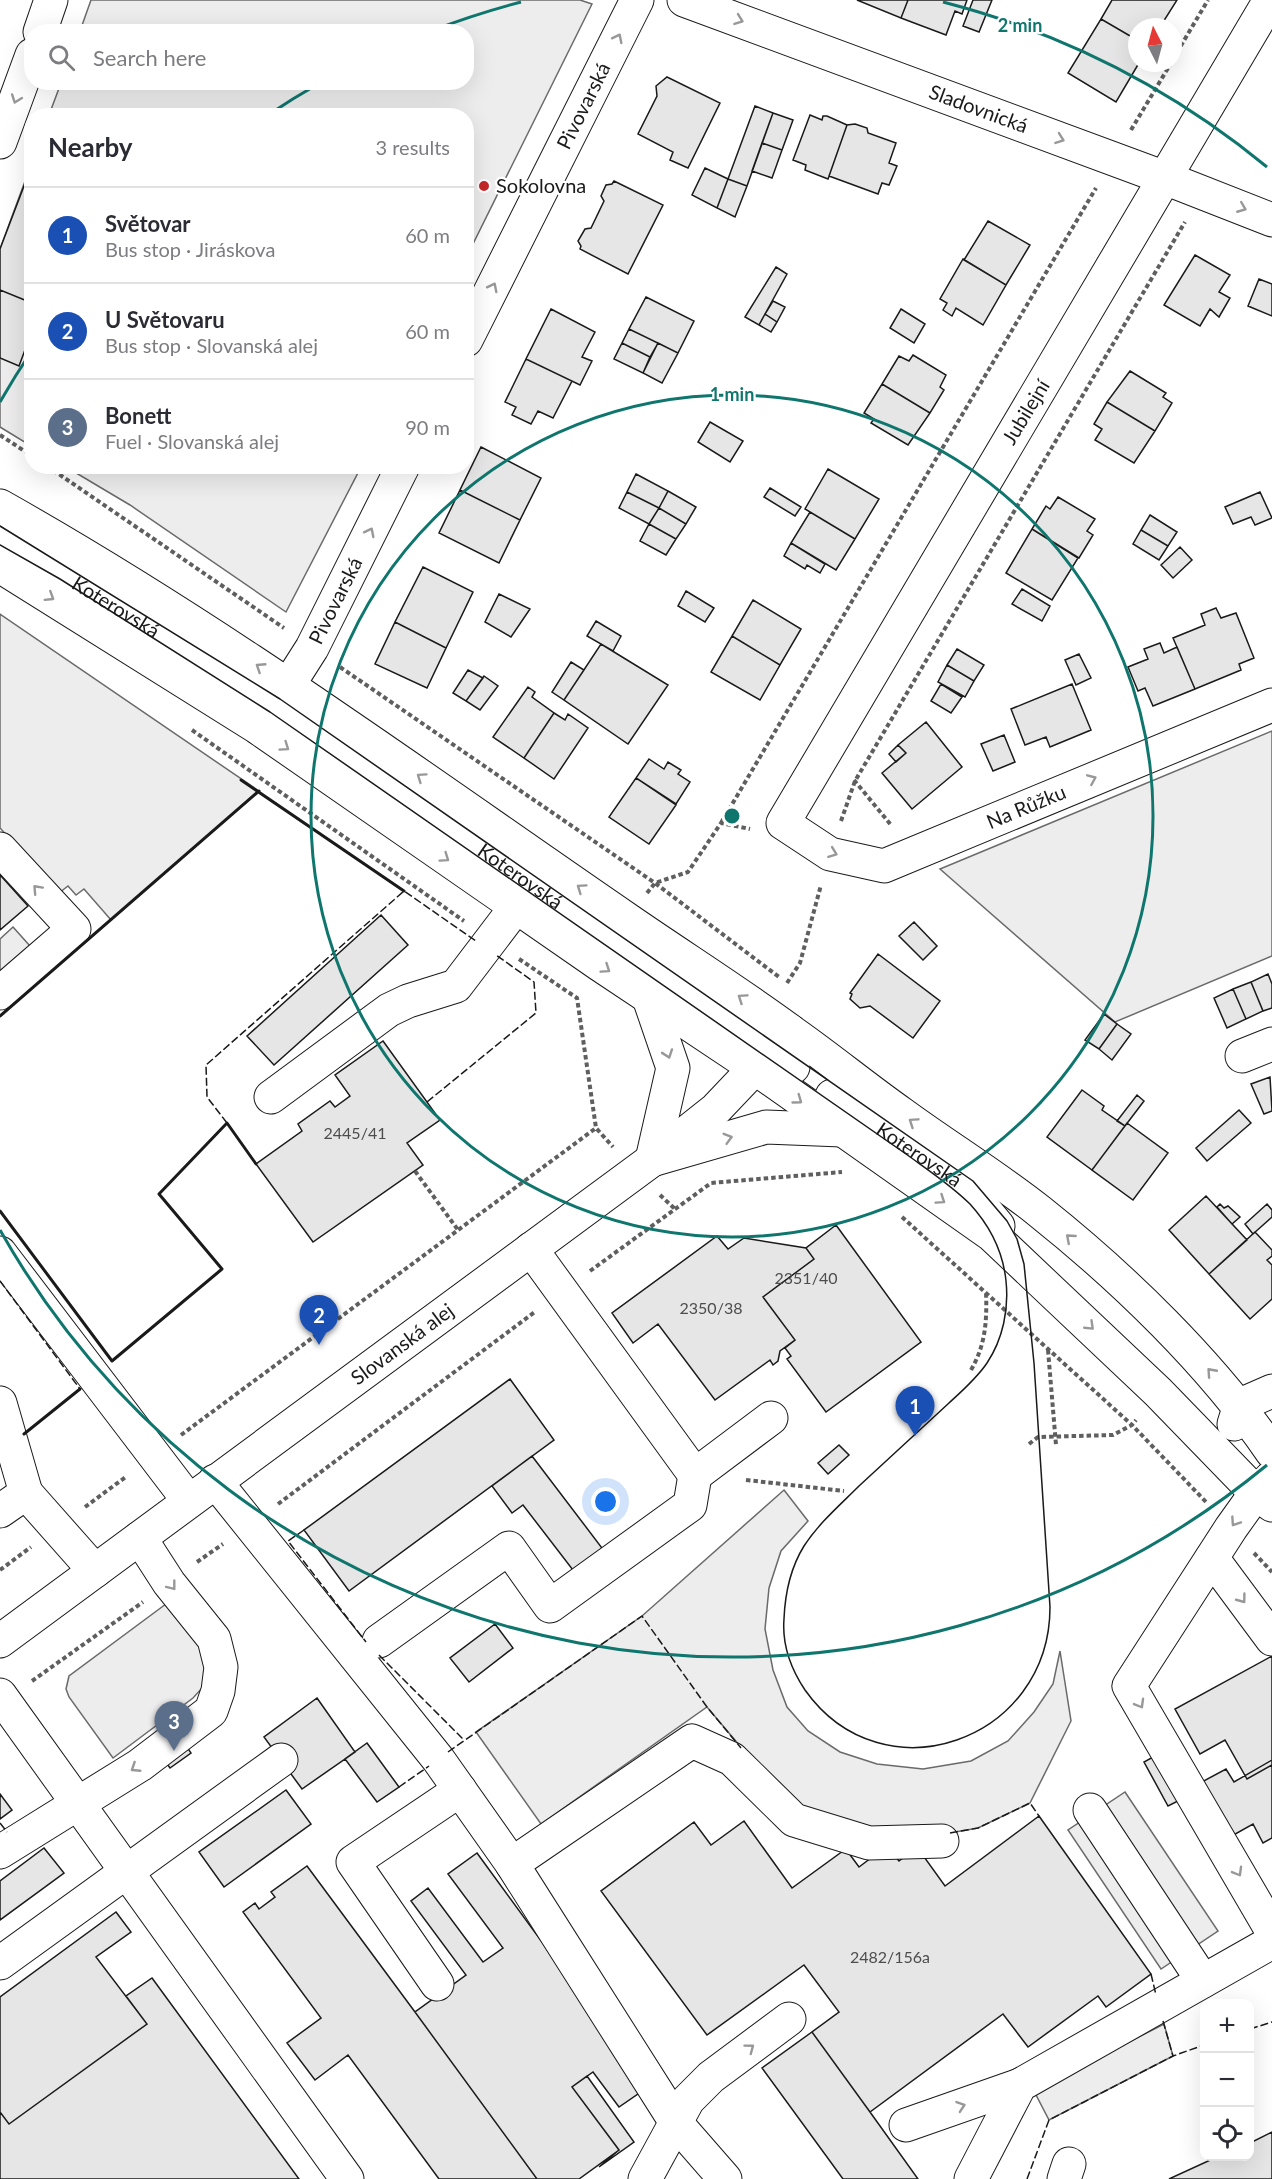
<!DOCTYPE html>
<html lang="en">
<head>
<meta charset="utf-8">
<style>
  :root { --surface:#fff; --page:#f2f2f3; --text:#2b2b33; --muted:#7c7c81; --line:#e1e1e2; --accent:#0f766e }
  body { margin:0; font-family:Lato,sans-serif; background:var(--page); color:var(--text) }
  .controls { position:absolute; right:18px; bottom:18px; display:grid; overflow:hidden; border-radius:12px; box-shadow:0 6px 24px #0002 }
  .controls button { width:54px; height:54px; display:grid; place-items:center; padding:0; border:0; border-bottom:2px solid var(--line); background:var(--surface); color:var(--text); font:30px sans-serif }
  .compass { position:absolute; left:1128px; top:18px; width:54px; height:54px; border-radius:50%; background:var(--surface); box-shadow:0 6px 24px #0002; rotate:354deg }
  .you { position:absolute; left:606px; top:1502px; width:21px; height:21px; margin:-15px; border:4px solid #fff; border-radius:50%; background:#1a73e8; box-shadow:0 0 0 9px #1a73e833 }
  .badge { display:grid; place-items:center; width:39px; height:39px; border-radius:50%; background:var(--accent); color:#fff; font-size:20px; font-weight:700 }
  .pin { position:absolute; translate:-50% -50px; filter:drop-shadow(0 2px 3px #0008) }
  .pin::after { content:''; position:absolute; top:32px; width:21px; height:18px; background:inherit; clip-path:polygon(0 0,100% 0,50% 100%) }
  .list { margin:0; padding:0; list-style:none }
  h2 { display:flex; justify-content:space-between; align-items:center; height:78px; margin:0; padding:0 24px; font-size:26px }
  h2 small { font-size:20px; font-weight:400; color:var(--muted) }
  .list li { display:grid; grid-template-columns:39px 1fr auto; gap:18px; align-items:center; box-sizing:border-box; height:96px; padding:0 24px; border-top:2px solid var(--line) }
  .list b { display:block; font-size:22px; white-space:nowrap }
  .list p { margin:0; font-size:20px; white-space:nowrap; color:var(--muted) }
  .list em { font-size:20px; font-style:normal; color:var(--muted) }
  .icon { flex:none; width:33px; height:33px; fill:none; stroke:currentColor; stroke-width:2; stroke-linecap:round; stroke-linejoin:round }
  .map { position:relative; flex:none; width:1272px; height:2179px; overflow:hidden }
  .search { position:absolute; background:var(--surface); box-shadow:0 6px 24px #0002; left:24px; top:24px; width:450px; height:66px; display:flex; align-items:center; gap:15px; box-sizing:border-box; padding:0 21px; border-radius:24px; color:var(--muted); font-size:22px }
  .panel { position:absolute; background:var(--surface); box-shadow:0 6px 24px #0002; left:24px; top:108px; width:450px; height:366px; border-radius:24px }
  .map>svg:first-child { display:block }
</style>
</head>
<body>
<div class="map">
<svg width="1272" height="2179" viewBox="0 0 1272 2179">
  <rect width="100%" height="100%" fill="#fff"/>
  <path fill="#ededed" stroke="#6a6a6a" stroke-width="1.5" d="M91 0H580L592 4 467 256 466 116 49 115 61 83 466 82V32L80 31Z
    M31 165V446L0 427V249Z
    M66 467H361L286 612 130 505Z
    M0 614 259 791 111 920 84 889 76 895 68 886 59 893 0 828Z
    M1272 731V956L1115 1022 940 869Z
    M13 927 30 946 0 973V939Z
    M784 1490 808 1521 781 1551 769 1588 765 1629 773 1670 787 1707 808 1731 840 1752 877 1764 923 1769 971 1761 1008 1741 1034 1712 1053 1684 1060 1651 1071 1721 1030 1803 978 1828 944 1834 873 1836 783 1797 707 1707 541 1824 476 1732 642 1616Z
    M170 1601 206 1654 203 1687 193 1698 113 1758 69 1697 66 1689 69 1676Z
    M1125 1792 1218 1931 1161 1969 1068 1830Z
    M1164 2024 1173 2056 1049 2120 1034 2091Z"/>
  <path fill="#e6e6e6" stroke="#1a1a1a" stroke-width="1.5" d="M857 0H908L901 18Z
    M908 0H967L962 14 955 11 946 35 901 18Z
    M973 0H992L979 32 963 26Z
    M1112 0H1177L1160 27H1137V40L1101 19Z
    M1101 19 1137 40 1139 63 1116 102 1068 73Z
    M667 77 720 103 688 168 670 160 673 152 638 134 657 96 656 86Z
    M755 106 773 113 747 186 728 179Z
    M773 113 793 120 782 150 762 143Z
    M810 115 822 120 823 116H827L847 125 828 179 805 170 806 165 793 160Z
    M855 124 867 128 868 133 896 143 889 163 897 166 889 185 882 183 878 194 829 176 847 125Z
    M762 143 782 150 772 178 752 171Z
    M32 165V303L0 290V249Z
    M705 168 728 179 717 208 692 195Z
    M728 179 747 186 735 217 717 208Z
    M614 181 663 205 628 274 580 249 581 246 578 241 585 229 591 228 604 201 601 196 606 185 612 184Z
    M988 221 1030 245 1006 285 964 260Z
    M1195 255 1230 275 1219 292 1230 298 1219 317 1210 309 1200 326 1164 305Z
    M963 259 1006 285 983 325 956 308 952 316 943 310 947 303 940 299Z
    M776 267 787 274 759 325 745 317Z
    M1259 279 1272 284V316L1248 306Z
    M0 290 32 303V331L19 366 0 358Z
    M646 297 694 321 678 353 629 329Z
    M773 301 785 307 777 322 765 314Z
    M551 309 595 332 582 357 592 361 580 385 526 359Z
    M901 309 925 324 914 343 890 328Z
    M765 314 777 322 771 332 759 325Z
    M629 329 658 343 650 357 622 343Z
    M622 343 650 357 643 373 614 359Z
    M658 343 678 353 662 383 643 373Z
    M913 355 946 375 940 387 944 390 930 413 882 384 899 356 909 361Z
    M526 359 572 381 553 418 538 411 531 424 512 415 516 407 505 402Z
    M1130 371 1166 393 1163 397 1172 403 1155 431 1107 402Z
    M882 384 930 413 908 445 871 423 874 419 864 413Z
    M1107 402 1155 431 1134 463 1095 440 1102 429 1094 424Z
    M710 422 743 441 730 462 698 442Z
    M481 447 541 478 520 520 460 490Z
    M828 469 879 499 855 539 805 509Z
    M636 474 668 491 659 508 627 492Z
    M770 488 801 507 795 516 764 497Z
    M460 490 520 520 499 563 439 533Z
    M668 491 696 507 686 524 659 508Z
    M627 492 659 508 649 524 619 508Z
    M1260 492 1272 518 1255 525 1251 517 1233 524 1225 507Z
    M1058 497 1095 519 1087 531 1093 535 1079 558 1032 529 1046 506 1050 509Z
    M659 508 686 524 676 539 649 524Z
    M810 512 855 539 836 570 791 543Z
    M1150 515 1177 532 1168 546 1141 530Z
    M649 524 676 539 666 555 640 541Z
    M1032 529 1078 558 1052 600 1006 573Z
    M1141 530 1168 546 1159 560 1133 544Z
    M791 543 825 564 820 573 807 565 805 569 784 556Z
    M1180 547 1192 560 1173 578 1161 565Z
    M423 567 473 592 446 648 395 622Z
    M1022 589 1050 606 1042 621 1012 604Z
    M686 591 714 608 705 622 678 606Z
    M499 594 530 609 511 637 485 622Z
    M753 600 801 629 780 665 732 636Z
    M1216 608 1221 618 1236 613 1254 658 1239 664 1241 670 1195 689 1173 638 1205 625 1201 614Z
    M596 621 621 636 613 651 587 636Z
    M395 622 446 648 427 688 375 664Z
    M732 636 780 665 760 700 711 672Z
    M1160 643 1164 653 1177 647 1195 689 1153 706 1145 688 1138 691 1128 667 1148 659 1144 649Z
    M601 644 668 685 628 744 564 700Z
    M957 649 984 665 974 681 947 665Z
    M1079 654 1091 678 1076 685 1065 660Z
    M571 662 584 670 564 700 552 692Z
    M947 665 974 681 965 697 938 682Z
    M468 670 483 678 466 701 453 693Z
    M484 676 498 686 480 710 466 701Z
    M941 684 962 697 951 713 931 701Z
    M1072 684 1091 730 1050 747 1046 737 1025 745 1011 709Z
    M528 687 535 692 532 697 554 713 524 758 493 737Z
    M554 713 565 720 568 714 588 728 554 779 524 758Z
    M926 722 962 767 912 809 882 773 906 753 898 745Z
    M1004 735 1015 762 993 771 981 744Z
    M898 745 906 753 896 762 889 754Z
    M649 759 664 769 668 762 681 770 678 774 690 782 676 804 636 778Z
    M636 778 676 805 649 844 609 817Z
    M0 875 28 906 0 930Z
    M381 915 408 945 274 1065 247 1036Z
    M914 922 937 946 923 960 899 936Z
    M878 954 940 1001 913 1038 870 1006 860 1008 850 999 852 994 850 993Z
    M1268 974 1272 984V1008L1263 1011 1251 982Z
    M1251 982 1263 1011 1246 1019 1233 989Z
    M1233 989 1246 1019 1227 1028 1214 998Z
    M1104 1014 1117 1024 1099 1049 1085 1040Z
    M1117 1024 1131 1034 1112 1060 1099 1049Z
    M383 1041 440 1120 407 1143 423 1165 313 1242 256 1164 302 1131 298 1124 330 1101 335 1107 350 1096 335 1075Z
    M1270 1077 1272 1111 1264 1114 1251 1084Z
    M1082 1090 1104 1106 1102 1110 1125 1126 1092 1170 1047 1137Z
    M1137 1095 1144 1101 1125 1126 1117 1121Z
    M1239 1110 1251 1123 1207 1161 1196 1148Z
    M1127 1123 1168 1153 1133 1200 1092 1170Z
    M1206 1196 1247 1240 1209 1274 1169 1230Z
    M1220 1204 1224 1208 1228 1206 1240 1217 1232 1224 1217 1207Z
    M1267 1204 1272 1210V1217L1253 1234 1245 1224Z
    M836 1225 921 1342 826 1412 787 1359 791 1356 785 1348 795 1340 763 1297 814 1259 806 1248Z
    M1255 1232 1272 1250V1256L1267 1260 1272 1265V1299L1250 1319 1209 1274Z
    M717 1236 728 1249 744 1238 806 1248 814 1259 763 1297 795 1340 780 1351 778 1361 773 1365 770 1360 715 1400 658 1324 633 1343 612 1313Z
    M510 1379 554 1440 349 1591 304 1530Z
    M839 1445 849 1455 828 1474 818 1463Z
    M532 1456 605 1552 576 1574 523 1505 512 1513 492 1486Z
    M495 1624 513 1648 469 1682 450 1658Z
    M1272 1656V1765L1247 1779 1225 1740 1200 1754 1175 1709Z
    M317 1698 355 1752 302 1789 264 1737Z
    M177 1732 191 1753 170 1768 155 1747Z
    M1180 1742 1206 1787 1168 1806 1144 1762Z
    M367 1743 399 1787 377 1802 345 1759Z
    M1272 1760V1838L1263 1843 1253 1824 1230 1837 1200 1783 1226 1769 1234 1782Z
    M286 1790 311 1824 224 1887 199 1852Z
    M0 1794 12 1810 0 1819Z
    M1039 1816 1151 1974 1106 2007 1098 1996 1028 2047 1003 2014 870 2112 812 2032 839 2012 804 1965 707 2035 601 1891 694 1822 711 1845 744 1821 792 1888 843 1851 848 1852 859 1867 875 1855 893 1854 899 1861 917 1847 945 1886Z
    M44 1848 64 1873 0 1920V1881Z
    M477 1853 648 2087 619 2107 593 2072 572 2087 619 2150 579 2179H537L415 2012 466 1975 411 1901 428 1888 483 1962 503 1948 448 1874Z
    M307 1866 415 2012 537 2179H439L348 2055 315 2080 287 2043 321 2018 243 1912 255 1903 259 1909 275 1897 271 1892Z
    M116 1912 131 1932 96 1957 147 2024 9 2124 0 2112V1997Z
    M152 1978 299 2179H0V2112L9 2124 147 2024 126 1996Z
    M812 2032 870 2112 918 2179H843L762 2068Z
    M587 2076 634 2142 599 2167 619 2150 572 2087Z
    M1272 2132V2179H1169L1219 2156H1250V2143Z"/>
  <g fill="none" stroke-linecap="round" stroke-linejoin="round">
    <defs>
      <g id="minor">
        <path id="s1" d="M684 0 1165 178 1272 220"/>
        <path id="s2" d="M1270 0 783 823 830 854 884 866 1272 705"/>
        <path d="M40 32 51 0"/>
        <path d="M0 142 32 55"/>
        <path id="s3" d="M466 340 637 0"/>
        <path d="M0 506C219 629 421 778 628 920 683 958 739 993 793 1033 830 1059 865 1088 902 1114 947 1147 995 1176 1039 1211 1123 1278 1211 1363 1272 1452"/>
        <path id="s4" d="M0 536 275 705 793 1067"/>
        <path d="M0 566 257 727 599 964 755 1068 992 1235 1158 1392 1256 1493 1272 1505"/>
        <path id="s5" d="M277 703 312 648 403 466"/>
        <path d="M0 849 74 929 0 993"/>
        <path d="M649 998 673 1068 652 1160"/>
        <path d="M1242 1056 1272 1044"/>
        <path id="s6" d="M832 1096 964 1185 998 1226"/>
        <path d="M271 1097 389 1010 408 1001 456 986 516 907"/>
        <path d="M652 1160 766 1127 842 1130"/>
        <path d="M531 1249 695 1475 771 1418"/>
        <path d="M0 1253 189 1501"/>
        <path d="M0 1403 26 1493"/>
        <path d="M1234 1424 1240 1405 1272 1391"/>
        <path d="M1271 1478 1256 1493 1231 1528 1129 1686 1272 1931"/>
        <path d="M215 1481 438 1759 512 1864 692 1741 732 1759 794 1820 869 1843 942 1841"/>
        <path d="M0 1511 26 1493 95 1571"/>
        <path d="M1212 1558 1272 1639"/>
        <path d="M379 1641 509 1548 550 1606 690 1505 695 1475"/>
        <path d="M0 1695 347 2179"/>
        <path d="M1090 1810 1203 1981"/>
        <path d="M0 1852 140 1765 211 1711 218 1691 221 1667 214 1639 169 1583 140 1538"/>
        <path d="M512 1864 677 2124 725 2179"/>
        <path d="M0 1963 281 1760"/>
        <path d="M437 1984 353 1862 460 1790"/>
        <path d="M906 2125 1020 2085"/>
        <path d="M645 2179 688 2100 711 2077 789 2019"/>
        <path d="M971 2179 1020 2085 1272 1942"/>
        <path d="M1064 2179 1069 2164"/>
      </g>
      <g id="major">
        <path id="s7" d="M0 1641 652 1160 715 1110 790 1031"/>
      </g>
    </defs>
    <use href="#minor" stroke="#1a1a1a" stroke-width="35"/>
    <use href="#major" stroke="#1a1a1a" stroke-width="35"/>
    <path stroke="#5f5f5f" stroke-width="4" stroke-dasharray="4.5 3" stroke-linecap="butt" d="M1173 59 1208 0
      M1131 130 1171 63
      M0 435 32 456
      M47 466 284 628
      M340 667 655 883 779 977
      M192 730 464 921
      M854 780 891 825
      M841 821 855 781 1185 222
      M721 823 1096 188
      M647 893 655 883 688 872 721 823 750 829
      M519 959 577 998 596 1128 613 1147
      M787 983 800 963 821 885
      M415 1171 458 1230
      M660 1195 675 1209
      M902 1217 1132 1425 1136 1420
      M590 1271 711 1183 842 1172
      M1048 1350 1056 1445
      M971 1370C986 1344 987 1320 986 1291
      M181 1435 596 1128
      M1029 1444 1038 1437 1113 1435 1132 1425 1208 1504
      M746 1480 844 1491
      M278 1504 536 1311
      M85 1507 127 1476
      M1254 1553 1272 1572
      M197 1562 223 1544
      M0 1570 31 1547
      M32 1681 143 1602"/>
    <use href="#minor" stroke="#fff" stroke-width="33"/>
    <use href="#major" stroke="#fff" stroke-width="33"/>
    <path stroke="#1a1a1a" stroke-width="1.5" d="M0 526 280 699 973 1181 1007 1221 1017 1239 1024 1264 1034 1363 1050 1607C1050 1741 883 1800 805 1690 791 1669 782 1644 784 1619 785 1594 791 1567 804 1546 819 1523 840 1505 859 1486 889 1458 919 1431 949 1403 962 1391 977 1378 987 1363 1003 1339 1009 1309 1006 1281 1003 1251 990 1226 970 1204 951 1185 928 1170 906 1154L270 712 60 579 0 545"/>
    <path stroke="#1a1a1a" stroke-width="1.5" stroke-dasharray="8 3" stroke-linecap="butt" d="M427 1102 536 1013 534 982 496 955
      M227 1123 207 1097 206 1065 404 891 476 941
      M0 1281 80 1389
      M304 1530 288 1541 366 1642
      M379 1655 464 1740
      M448 1752 642 1616 707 1707 741 1748
      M399 1787 429 1766
      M0 1823 7 1832
      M950 1833 978 1828 1030 1803 1039 1816
      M1151 1974 1156 1995
      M1163 2021 1173 2056
      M1250 2029 1272 2022
      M1027 2179 1049 2120 1173 2056 1204 2045"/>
    <path stroke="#1a1a1a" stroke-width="3" d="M241 780 404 891
      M0 1016 259 791
      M0 1211 112 1361 222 1269 159 1194 227 1123 256 1164
      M24 1434 80 1389"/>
  </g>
  <defs><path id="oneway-chevron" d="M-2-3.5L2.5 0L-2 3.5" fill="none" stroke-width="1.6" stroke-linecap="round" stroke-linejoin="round" transform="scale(1.5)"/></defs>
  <g stroke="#989898">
    <use href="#oneway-chevron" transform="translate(739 20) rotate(20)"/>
    <use href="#oneway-chevron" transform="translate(618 38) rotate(-63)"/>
    <use href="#oneway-chevron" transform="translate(16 99) rotate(110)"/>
    <use href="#oneway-chevron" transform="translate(1060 139) rotate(20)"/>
    <use href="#oneway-chevron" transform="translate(1242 208) rotate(22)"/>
    <use href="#oneway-chevron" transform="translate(493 287) rotate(-63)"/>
    <use href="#oneway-chevron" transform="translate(370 532) rotate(-63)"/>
    <use href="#oneway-chevron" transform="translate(50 597) rotate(32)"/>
    <use href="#oneway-chevron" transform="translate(260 667) rotate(-147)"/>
    <use href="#oneway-chevron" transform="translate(285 747) rotate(35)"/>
    <use href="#oneway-chevron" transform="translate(421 777) rotate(-145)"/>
    <use href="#oneway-chevron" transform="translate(1092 779) rotate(-23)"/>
    <use href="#oneway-chevron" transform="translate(833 853) rotate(21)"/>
    <use href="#oneway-chevron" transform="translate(445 858) rotate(35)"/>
    <use href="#oneway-chevron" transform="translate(581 888) rotate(-145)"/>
    <use href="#oneway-chevron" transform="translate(37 889) rotate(-133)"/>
    <use href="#oneway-chevron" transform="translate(606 969) rotate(34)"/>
    <use href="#oneway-chevron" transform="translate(742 998) rotate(-146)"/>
    <use href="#oneway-chevron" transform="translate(668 1054) rotate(71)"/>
    <use href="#oneway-chevron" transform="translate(798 1100) rotate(36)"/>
    <use href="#oneway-chevron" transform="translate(913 1122) rotate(-146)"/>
    <use href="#oneway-chevron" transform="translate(728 1138) rotate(-16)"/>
    <use href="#oneway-chevron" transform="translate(941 1200) rotate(34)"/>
    <use href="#oneway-chevron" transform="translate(1070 1238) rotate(-139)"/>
    <use href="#oneway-chevron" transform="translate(1090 1326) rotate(44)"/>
    <use href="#oneway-chevron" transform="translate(1211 1372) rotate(-132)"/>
    <use href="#oneway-chevron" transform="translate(1235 1522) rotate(124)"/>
    <use href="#oneway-chevron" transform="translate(172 1586) rotate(52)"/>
    <use href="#oneway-chevron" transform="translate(1242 1599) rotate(53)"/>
    <use href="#oneway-chevron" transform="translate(1140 1704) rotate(60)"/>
    <use href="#oneway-chevron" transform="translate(135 1768) rotate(147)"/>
    <use href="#oneway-chevron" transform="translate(1238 1872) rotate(60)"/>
    <use href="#oneway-chevron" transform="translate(750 2048) rotate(-37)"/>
    <use href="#oneway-chevron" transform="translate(961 2106) rotate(-19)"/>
  </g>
  <g fill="none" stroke="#0f766e" stroke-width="3">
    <circle cx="732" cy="816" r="421"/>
    <path d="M1267 1465A841 841 0 0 1 0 1230M0 402A841 841 0 0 1 31 352M268 115A841 841 0 0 1 318 84M431 31A841 841 0 0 1 521 2M943 2A841 841 0 0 1 1267 167"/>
  </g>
  <circle fill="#c62828" stroke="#fff" stroke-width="2" cx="484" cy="186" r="6"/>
  <g text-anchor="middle" stroke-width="4.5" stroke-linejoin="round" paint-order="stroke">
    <g font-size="16" fill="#4d4d4d">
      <text x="355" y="1139">2445/41</text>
      <text x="806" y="1284">2351/40</text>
      <text x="711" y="1314">2350/38</text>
      <text x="890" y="1963">2482/156a</text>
    </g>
    <g font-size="20" fill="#1a1a1a" stroke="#fff">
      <text dy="7" stroke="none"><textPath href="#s3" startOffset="262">Pivovarská</textPath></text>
      <text dy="7" stroke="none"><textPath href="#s1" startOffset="314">Sladovnická</textPath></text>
      <text transform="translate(1026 412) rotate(-59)" y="7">Jubilejní</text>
      <text dy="7" stroke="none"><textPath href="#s5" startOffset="118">Pivovarská</textPath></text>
      <text dy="7" stroke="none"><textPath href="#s4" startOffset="136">Koterovská</textPath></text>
      <text dy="7" stroke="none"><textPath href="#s2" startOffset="1222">Na Růžku</textPath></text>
      <text dy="7" stroke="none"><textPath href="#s4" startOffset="622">Koterovská</textPath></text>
      <text dy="7" stroke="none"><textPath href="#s6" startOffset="105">Koterovská</textPath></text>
      <text dy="7" stroke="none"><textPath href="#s7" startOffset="500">Slovanská alej</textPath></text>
    </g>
    <g font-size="20" fill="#1a1a1a" stroke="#fff" text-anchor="start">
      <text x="496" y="193">Sokolovna</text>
    </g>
  </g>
  <circle cx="732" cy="816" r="9" fill="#0f766e" stroke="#fff" stroke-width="3"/>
  <g font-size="18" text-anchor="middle" font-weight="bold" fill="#0f766e" stroke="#fff" stroke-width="4.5" stroke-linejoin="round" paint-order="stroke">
    <text x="1020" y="32">2 min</text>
    <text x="732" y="401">1 min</text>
  </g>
</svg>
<div class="controls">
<button>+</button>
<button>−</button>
<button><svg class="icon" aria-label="locate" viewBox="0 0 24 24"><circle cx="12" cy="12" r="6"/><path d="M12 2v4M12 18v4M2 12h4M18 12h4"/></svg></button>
</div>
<svg class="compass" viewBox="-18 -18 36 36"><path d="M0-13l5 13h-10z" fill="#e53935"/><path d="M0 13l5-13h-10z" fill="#7c7c81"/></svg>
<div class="you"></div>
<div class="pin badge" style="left:915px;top:1436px;background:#1a4fb4">1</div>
<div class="pin badge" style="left:319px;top:1345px;background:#1a4fb4">2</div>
<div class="pin badge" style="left:174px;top:1751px;background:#5c6f8a">3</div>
<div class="search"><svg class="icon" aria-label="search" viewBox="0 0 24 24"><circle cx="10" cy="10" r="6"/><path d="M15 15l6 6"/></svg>Search here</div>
<section class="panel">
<h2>Nearby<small>3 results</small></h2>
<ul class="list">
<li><span class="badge" style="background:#1a4fb4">1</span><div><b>Světovar</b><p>Bus stop · Jiráskova</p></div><em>60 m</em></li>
<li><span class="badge" style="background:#1a4fb4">2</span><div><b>U Světovaru</b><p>Bus stop · Slovanská alej</p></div><em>60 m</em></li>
<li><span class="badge" style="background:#5c6f8a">3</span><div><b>Bonett</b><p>Fuel · Slovanská alej</p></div><em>90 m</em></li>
</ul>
</section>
</div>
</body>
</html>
